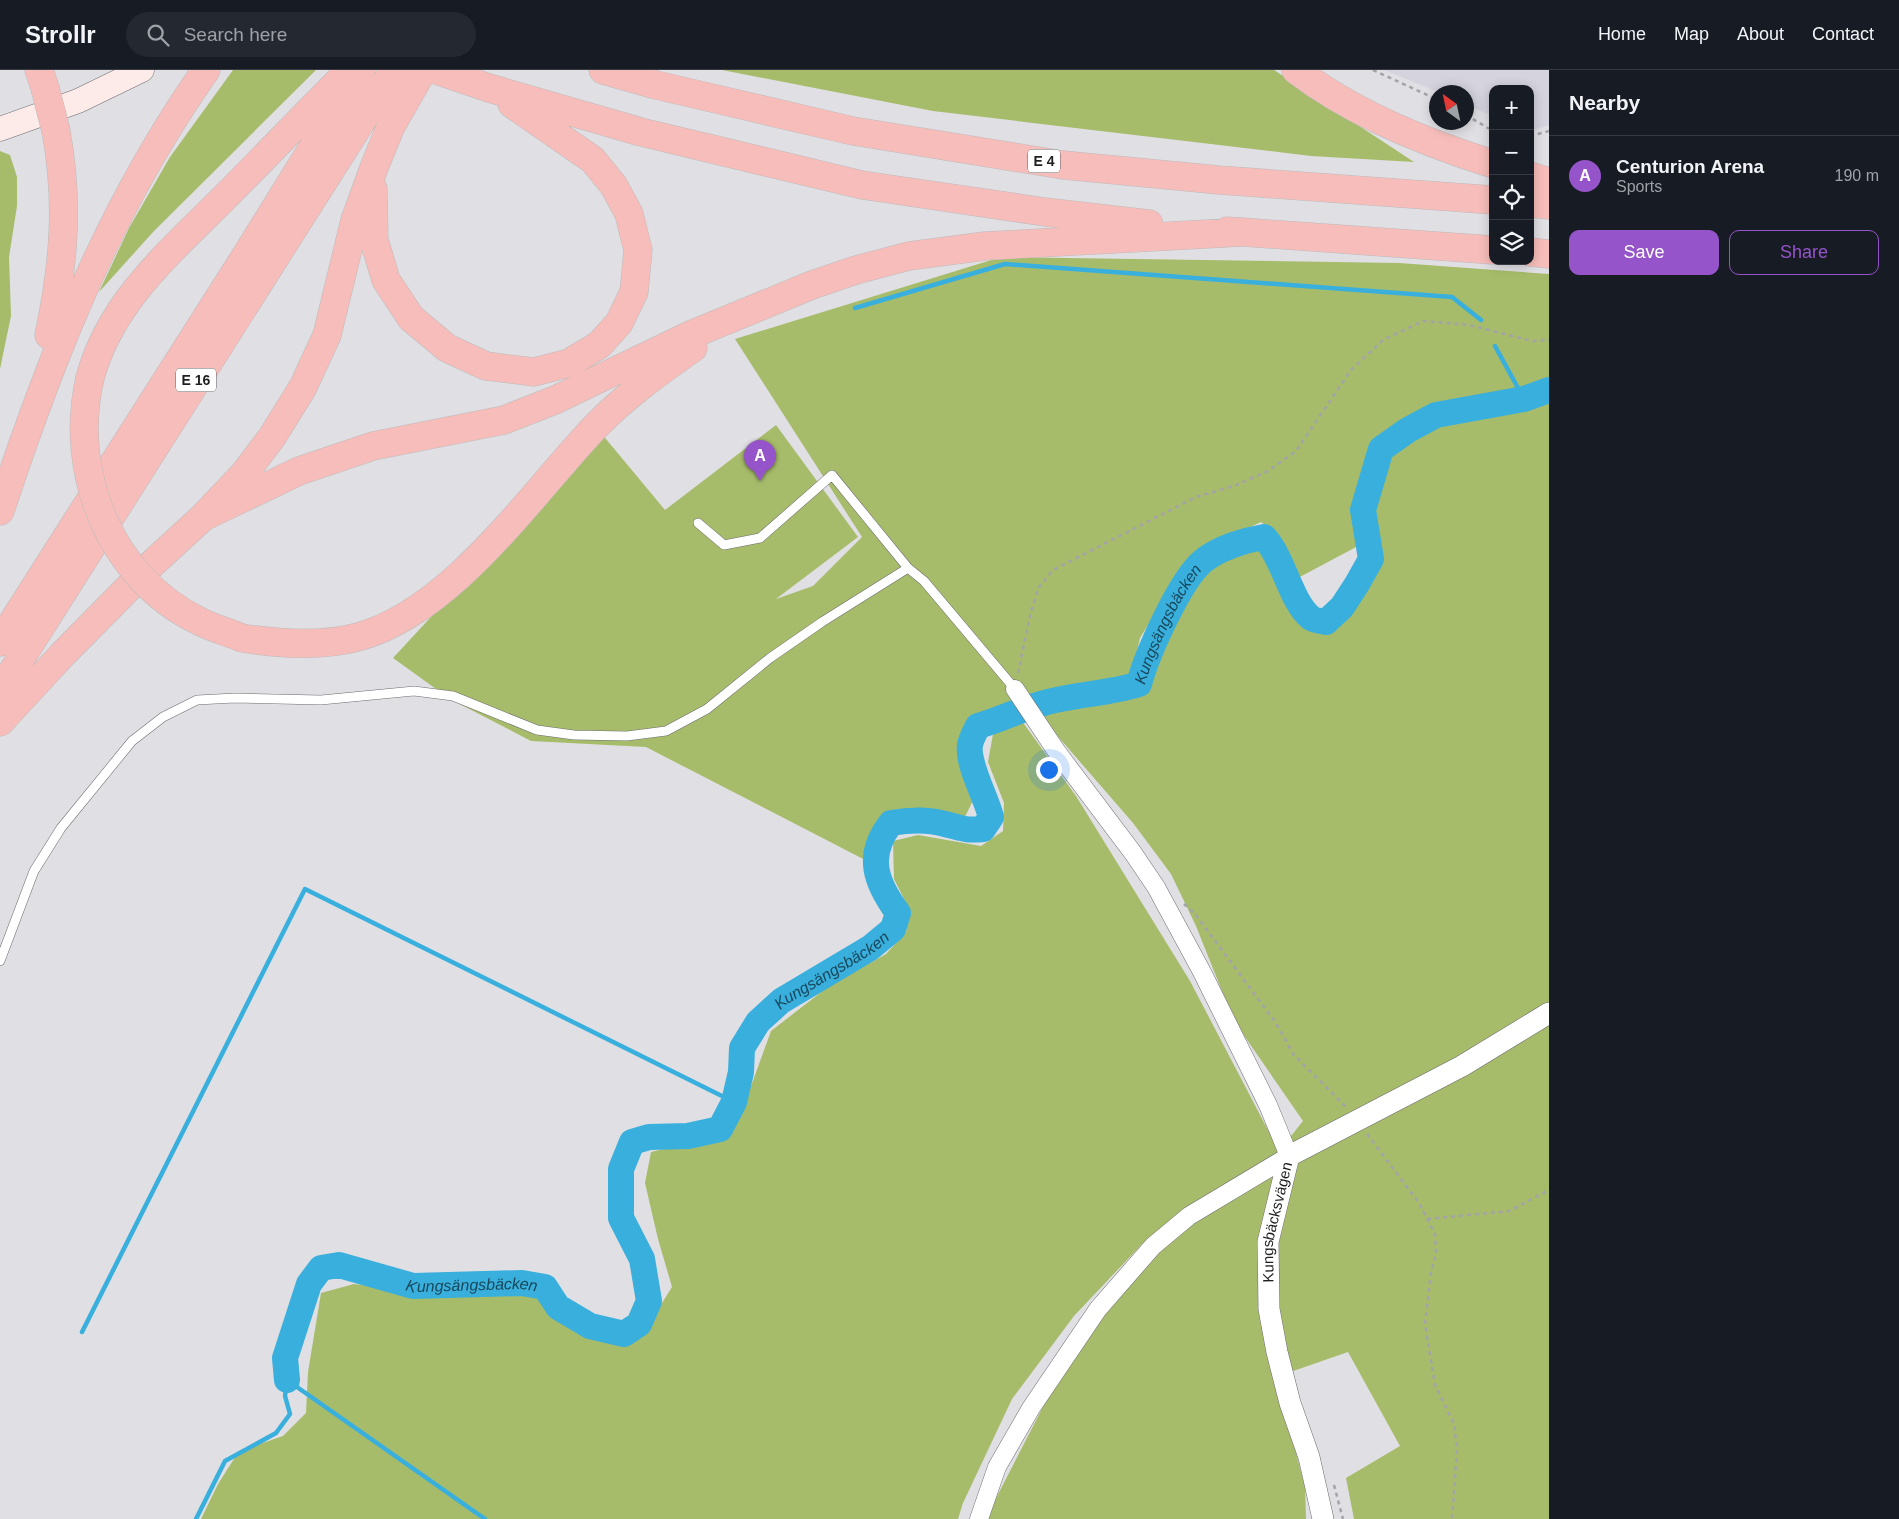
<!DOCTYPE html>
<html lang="en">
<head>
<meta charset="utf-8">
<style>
  :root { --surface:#171b24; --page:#242831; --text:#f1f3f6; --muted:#9ea1a6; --line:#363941; --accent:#9554c9 }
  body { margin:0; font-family:Arial,sans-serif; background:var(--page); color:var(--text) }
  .controls { position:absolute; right:15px; top:15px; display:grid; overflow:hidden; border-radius:10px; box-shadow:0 2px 12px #0003 }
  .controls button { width:45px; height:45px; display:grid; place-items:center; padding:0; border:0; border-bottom:1px solid var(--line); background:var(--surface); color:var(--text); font:25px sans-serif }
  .compass { position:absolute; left:1429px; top:15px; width:45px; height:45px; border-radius:50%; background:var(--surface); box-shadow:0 2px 12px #0003; rotate:327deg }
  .you { position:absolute; left:1048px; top:699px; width:18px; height:18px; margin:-12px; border:4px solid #fff; border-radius:50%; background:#1a73e8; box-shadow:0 0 0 8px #1a73e833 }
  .badge { display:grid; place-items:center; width:32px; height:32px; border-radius:50%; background:var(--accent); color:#fff; font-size:16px; font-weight:700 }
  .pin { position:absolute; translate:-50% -41px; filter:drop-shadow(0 1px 2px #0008) }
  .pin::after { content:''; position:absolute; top:26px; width:18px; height:15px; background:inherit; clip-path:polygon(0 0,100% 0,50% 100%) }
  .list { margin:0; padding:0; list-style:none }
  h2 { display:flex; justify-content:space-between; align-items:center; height:65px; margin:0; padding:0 20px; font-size:21px }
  h2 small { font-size:16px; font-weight:400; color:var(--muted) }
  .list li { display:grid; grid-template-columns:32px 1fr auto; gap:15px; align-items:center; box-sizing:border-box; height:80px; padding:0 20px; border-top:1px solid var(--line) }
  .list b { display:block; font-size:19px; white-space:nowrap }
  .list p { margin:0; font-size:16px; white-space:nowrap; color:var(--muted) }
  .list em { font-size:16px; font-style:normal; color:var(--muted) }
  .actions { display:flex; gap:10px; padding:15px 20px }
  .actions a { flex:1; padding:11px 0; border:1px solid var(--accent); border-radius:10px; text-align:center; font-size:18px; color:var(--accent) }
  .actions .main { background:var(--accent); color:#fff }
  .icon { flex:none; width:28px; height:28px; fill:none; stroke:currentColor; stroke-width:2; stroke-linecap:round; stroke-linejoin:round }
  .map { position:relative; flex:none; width:1549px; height:1449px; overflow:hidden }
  header { display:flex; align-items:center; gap:30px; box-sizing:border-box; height:70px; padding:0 25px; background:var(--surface); border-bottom:1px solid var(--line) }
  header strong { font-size:24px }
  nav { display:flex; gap:28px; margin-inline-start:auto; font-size:18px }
  .search { width:350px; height:45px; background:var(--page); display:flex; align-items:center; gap:12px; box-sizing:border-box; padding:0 18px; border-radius:28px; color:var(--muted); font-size:19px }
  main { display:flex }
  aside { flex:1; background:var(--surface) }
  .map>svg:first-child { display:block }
</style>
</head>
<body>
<header>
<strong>Strollr</strong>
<div class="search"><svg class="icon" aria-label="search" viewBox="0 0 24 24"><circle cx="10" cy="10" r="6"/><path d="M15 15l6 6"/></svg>Search here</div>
<nav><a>Home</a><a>Map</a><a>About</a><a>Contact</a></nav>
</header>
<main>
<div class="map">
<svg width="1549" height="1449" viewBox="0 0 1549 1449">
  <rect width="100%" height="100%" fill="#e0dfe4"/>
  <path fill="#d4d3de" d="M1384 0H1549V55L1530 61V19H1493V46L1467 35 1466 22H1438Z"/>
  <path fill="#a7bc6a" d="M233 0H316L154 161 99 222 129 158 170 87Z
    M722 0H1274L1414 92 1311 86 933 41Z
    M0 81 10 85 17 107V136L9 187 11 246 0 299Z
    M1001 187 1399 193 1549 204V312L1447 335 1403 351 1373 373 1354 440 1358 476 1296 509C1291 482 1283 468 1261 452L1199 481 1176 509 1140 568 1132 604 1068 623 1032 627 1003 640 975 648C958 679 960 693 976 724L965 747C934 737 913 736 881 746L872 764 869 792 646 677 531 671 450 629 393 588 601 363 665 440 776 355 858 467 776 529 813 516 862 467 735 269Z
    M1549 328V1449H1354L1346 1408 1400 1376 1348 1282 1276 1307 1305 1417 1306 1449H988L992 1436 1048 1327 1144 1172 1074 1246 1012 1329 963 1433 958 1449H201L218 1414 239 1381 283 1366 306 1343 308 1302 321 1223 354 1214 405 1220 525 1217 580 1257 624 1273 652 1249 672 1217 658 1169 645 1113 651 1082 696 1071 738 1052 771 961 829 916 886 884 906 862 909 839 894 809 893 771 918 765 981 776 1003 761 1004 733 988 692 993 664 1019 647 1076 726 1190 911 1279 1081 1303 1051 1234 951 1196 856 1171 804 1133 753 1035 640 1067 631 1130 624 1148 618 1158 570 1194 509 1211 489 1248 475H1265L1274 489 1285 521 1305 556 1326 558 1347 541 1363 518 1378 486 1370 439 1385 382 1394 372 1440 352 1532 334Z"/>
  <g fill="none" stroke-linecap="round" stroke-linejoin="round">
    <path stroke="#39afdd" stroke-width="4.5" d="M855 238 1005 194 1452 227 1481 250
      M1495 276 1524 329
      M82 1262 305 819 734 1032
      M196 1449 225 1391 276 1363 290 1344 285 1326 287 1310 485 1449"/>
    <path stroke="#39afdd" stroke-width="26" id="s1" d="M287 1310 285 1288 309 1214 321 1198 339 1195 413 1216 522 1213 545 1217 558 1237 590 1256 624 1264 639 1254 649 1231 642 1189 621 1148V1099L632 1072 649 1067 688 1066 720 1059 734 1032 741 1002 742 978 758 952 781 931 870 878 893 859 898 843C876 813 865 786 891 753 909 750 927 749 945 754 962 758 966 761 983 759L991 747C986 727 967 694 970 675 971 669 975 662 978 656 1000 650 1021 639 1044 633 1075 624 1108 624 1139 614 1147 584 1180 510 1203 491 1219 478 1245 470 1264 467 1284 488 1290 531 1311 548 1314 550 1321 551 1326 552L1342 537 1357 514 1371 489 1363 440 1381 379 1408 360 1436 345 1524 329 1549 320"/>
    <defs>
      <path id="service" d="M698 453 724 475 760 468 832 405 908 498
        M0 891 34 801 61 758 132 671 163 647 197 630 235 628 321 630 414 621 453 626 537 660 574 665 627 666 666 661 707 639 770 588 822 552 908 498 924 511 1015 619"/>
      <path id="minor" d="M979 1449 997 1397 1031 1338 1098 1239 1153 1176 1189 1146 1289 1086 1268 1035 1202 902 1156 817 1133 783 1057 682 1015 619"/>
      <g id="tertiary">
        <path id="s2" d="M1323 1449 1309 1387 1290 1333 1277 1282 1269 1239 1268 1172 1289 1086 1462 996 1549 943"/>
      </g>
      <path id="secondary" d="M0 59 78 31 142 0"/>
      <path id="motorway" d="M39 0 45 18
        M436 0 489 18 641 62 862 115 1045 142 1149 154
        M603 0 656 15 853 61 1063 95 1219 110 1493 130
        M1296 0C1352 43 1426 73 1493 94
        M1530 106 1549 112
        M373 119 374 170 386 210 411 248 447 278 486 296 534 302 569 293 599 275 619 253 634 222 638 180 629 144 614 116 593 90 512 34
        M1530 133 1549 135
        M1227 161 1493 180
        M1530 182 1549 184
        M49 265C64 194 69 132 56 61
        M90 308C110 233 168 184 222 130 263 89 304 46 345 5
        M0 441C52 284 110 136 206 0
        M203 447 299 401 373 376 504 350 555 330 688 266 812 215 856 200 909 186 985 176 1244 162
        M242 568C280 574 320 577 358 567 453 541 531 424 596 356 625 326 659 302 693 278
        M0 572 245 187 361 0
        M0 621 394 0
        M0 652 62 585 153 493 203 447 244 404 272 367 303 317 327 265 355 150 375 95 391 56 423 0"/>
    </defs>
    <use href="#service" stroke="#6c6b6f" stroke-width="10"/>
    <use href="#minor" stroke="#6c6b6f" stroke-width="19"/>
    <use href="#tertiary" stroke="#6c6b6f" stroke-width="22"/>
    <use href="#secondary" stroke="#6c6b6f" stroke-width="25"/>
    <use href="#motorway" stroke="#bcbcbc" stroke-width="29"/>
    <path stroke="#a4a3a7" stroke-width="2.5" stroke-dasharray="4 4" stroke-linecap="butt" d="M1373 0 1436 29
      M1466 45 1493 61
      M1530 66 1549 61
      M1018 603 1031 541 1039 517 1053 500 1196 427 1234 416 1268 401 1296 381 1351 300 1383 270 1423 251 1469 255 1532 271 1549 270
      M1184 834 1195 844 1276 953 1293 984 1347 1038
      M1367 1064 1419 1133 1435 1164 1436 1183 1431 1203 1425 1254 1435 1315 1454 1354 1457 1380 1452 1449
      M1427 1149 1509 1141 1549 1120
      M1334 1415 1343 1449"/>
    <use href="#service" stroke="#fff" stroke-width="9"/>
    <use href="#minor" stroke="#fff" stroke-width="18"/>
    <use href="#tertiary" stroke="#fff" stroke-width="21"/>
    <use href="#secondary" stroke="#fdebea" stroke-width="24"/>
    <use href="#motorway" stroke="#f7bdba" stroke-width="28"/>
    <defs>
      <path id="motorway-bridge" d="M45 18 56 61
        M90 308C68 402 110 508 199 551 212 558 228 562 242 568"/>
    </defs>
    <use href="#motorway-bridge" stroke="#bcbcbc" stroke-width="29" stroke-linecap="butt"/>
    <use href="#motorway-bridge" stroke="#f7bdba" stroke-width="28"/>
  </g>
  <g text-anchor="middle" stroke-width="5" stroke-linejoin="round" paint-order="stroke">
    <g fill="#fff" stroke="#626263" stroke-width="1">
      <rect x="1028" y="79.5" width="32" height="23" rx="4"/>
      <rect x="176" y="298.5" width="40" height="23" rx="4"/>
    </g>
    <g font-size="14" font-weight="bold" fill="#1f1f20">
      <text x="1044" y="96">E 4</text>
      <text x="196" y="315">E 16</text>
    </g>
    <g font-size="15" fill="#1f1f20" stroke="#fff">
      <text dy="5" stroke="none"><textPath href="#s2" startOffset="305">Kungsbäcksvägen</textPath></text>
    </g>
    <g font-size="16" font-style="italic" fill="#18485b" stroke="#fff">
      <text dy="6" stroke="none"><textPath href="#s1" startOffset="1576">Kungsängsbäcken</textPath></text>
      <text dy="6" stroke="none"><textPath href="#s1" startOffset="949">Kungsängsbäcken</textPath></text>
      <text dy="6" stroke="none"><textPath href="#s1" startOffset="274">Kungsängsbäcken</textPath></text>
    </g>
  </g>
</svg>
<div class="controls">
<button>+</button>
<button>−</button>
<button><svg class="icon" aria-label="locate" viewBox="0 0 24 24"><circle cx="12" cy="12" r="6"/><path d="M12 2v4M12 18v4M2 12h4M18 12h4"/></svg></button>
<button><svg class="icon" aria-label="layers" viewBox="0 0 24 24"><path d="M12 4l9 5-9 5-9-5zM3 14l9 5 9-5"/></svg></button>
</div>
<svg class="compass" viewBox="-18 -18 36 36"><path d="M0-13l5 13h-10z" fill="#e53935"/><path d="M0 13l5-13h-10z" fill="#9ea1a6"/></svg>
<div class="you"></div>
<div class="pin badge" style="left:760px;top:411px">A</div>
</div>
<aside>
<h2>Nearby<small></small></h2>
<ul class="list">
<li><span class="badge">A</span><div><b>Centurion Arena</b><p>Sports</p></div><em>190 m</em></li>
</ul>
<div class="actions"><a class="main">Save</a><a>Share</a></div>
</aside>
</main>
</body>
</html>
